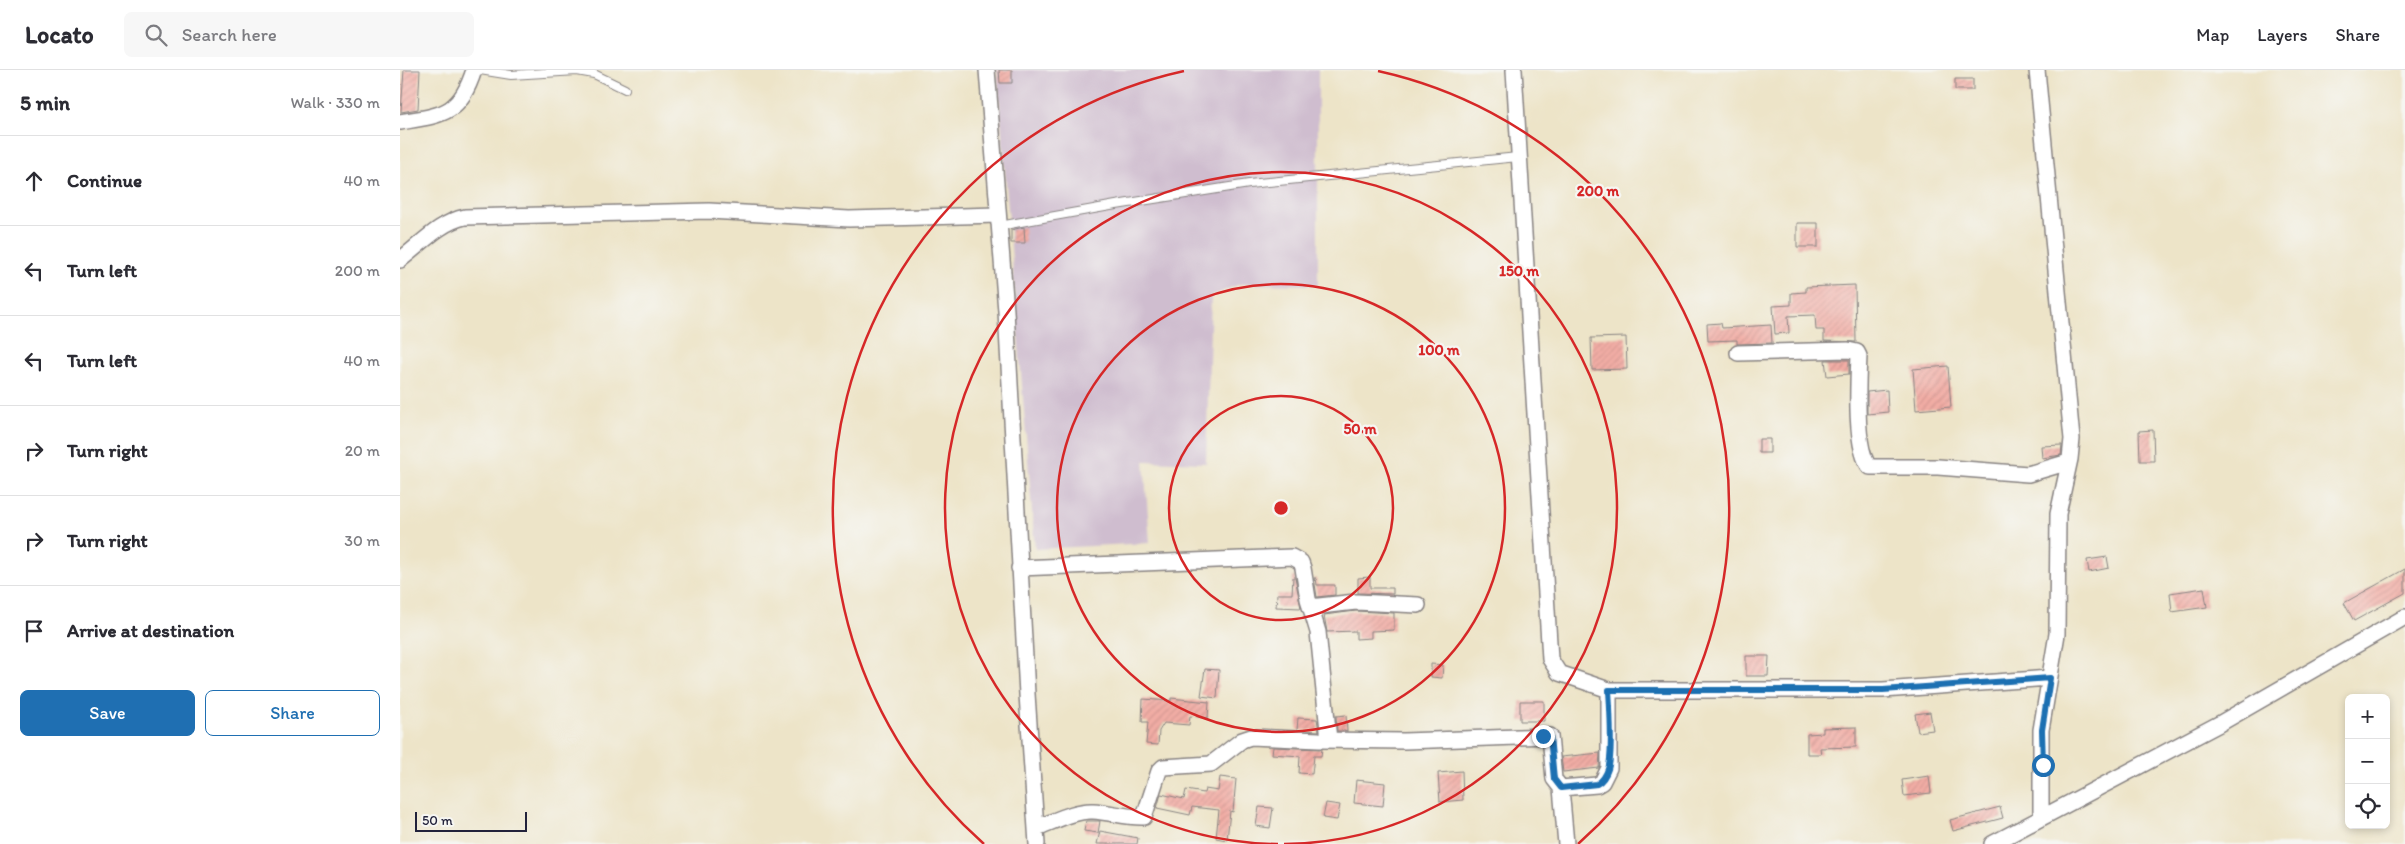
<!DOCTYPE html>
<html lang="en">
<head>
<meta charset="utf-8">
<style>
  :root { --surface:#fff; --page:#f7f7f7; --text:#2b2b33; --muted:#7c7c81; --line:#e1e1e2; --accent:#1f6fb2 }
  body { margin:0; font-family:Itim,sans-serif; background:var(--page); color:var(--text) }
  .controls { position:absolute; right:15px; bottom:15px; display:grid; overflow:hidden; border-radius:8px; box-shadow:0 2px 8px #0003 }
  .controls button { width:45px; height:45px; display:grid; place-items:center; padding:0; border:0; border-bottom:1px solid var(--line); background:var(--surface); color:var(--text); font:25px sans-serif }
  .scale { position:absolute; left:15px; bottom:12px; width:112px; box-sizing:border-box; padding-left:5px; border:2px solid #22223b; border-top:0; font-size:14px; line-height:18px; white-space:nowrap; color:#22223b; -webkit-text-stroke:4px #f6f6f2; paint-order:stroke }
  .stop { position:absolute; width:15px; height:15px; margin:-11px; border:4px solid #1f6fb2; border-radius:50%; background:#fff }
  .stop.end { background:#1f6fb2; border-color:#fff; box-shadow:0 1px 5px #0008 }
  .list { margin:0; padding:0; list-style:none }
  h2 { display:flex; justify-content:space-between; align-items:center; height:65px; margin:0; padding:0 20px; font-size:21px }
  h2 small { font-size:16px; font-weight:400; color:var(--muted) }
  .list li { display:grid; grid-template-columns:32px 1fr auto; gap:15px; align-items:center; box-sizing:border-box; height:90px; padding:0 20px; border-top:1px solid var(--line) }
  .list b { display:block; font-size:19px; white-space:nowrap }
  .list em { font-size:16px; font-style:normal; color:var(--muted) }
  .actions { display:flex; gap:10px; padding:15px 20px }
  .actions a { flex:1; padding:11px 0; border:1px solid var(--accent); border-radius:8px; text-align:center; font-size:18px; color:var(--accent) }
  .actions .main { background:var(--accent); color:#fff }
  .icon { flex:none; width:28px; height:28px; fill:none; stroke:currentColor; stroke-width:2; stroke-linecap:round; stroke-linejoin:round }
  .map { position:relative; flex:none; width:2005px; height:774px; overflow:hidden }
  header { display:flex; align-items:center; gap:30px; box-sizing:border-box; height:70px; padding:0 25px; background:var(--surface); border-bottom:1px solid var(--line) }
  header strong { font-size:24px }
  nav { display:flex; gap:28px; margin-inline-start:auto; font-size:18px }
  .search { width:350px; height:45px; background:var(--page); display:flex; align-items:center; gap:12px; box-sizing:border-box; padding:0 18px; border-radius:8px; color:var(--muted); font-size:19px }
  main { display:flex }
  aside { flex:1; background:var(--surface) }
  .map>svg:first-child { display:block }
</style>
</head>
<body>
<header>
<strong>Locato</strong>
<div class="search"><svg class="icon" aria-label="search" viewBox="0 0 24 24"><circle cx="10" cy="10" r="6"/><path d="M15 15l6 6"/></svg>Search here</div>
<nav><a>Map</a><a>Layers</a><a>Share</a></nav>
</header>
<main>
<aside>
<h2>5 min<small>Walk · 330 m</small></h2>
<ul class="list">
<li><svg class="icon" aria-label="ahead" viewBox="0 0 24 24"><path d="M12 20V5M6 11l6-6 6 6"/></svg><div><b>Continue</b></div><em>40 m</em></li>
<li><svg class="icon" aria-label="left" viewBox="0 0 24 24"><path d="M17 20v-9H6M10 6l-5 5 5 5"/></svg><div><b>Turn left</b></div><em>200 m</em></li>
<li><svg class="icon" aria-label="left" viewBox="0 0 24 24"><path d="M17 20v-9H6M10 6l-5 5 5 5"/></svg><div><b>Turn left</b></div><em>40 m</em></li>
<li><svg class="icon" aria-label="right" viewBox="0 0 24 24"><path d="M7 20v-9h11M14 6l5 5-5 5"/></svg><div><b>Turn right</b></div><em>20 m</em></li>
<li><svg class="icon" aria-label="right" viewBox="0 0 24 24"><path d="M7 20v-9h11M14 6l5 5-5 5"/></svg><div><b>Turn right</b></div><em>30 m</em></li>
<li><svg class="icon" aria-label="arrive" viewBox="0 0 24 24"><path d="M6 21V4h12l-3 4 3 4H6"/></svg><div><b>Arrive at destination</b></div></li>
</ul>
<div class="actions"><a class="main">Save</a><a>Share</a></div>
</aside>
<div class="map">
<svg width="2005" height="774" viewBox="0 0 2005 774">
  <defs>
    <pattern id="building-hatch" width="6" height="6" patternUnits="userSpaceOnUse" patternTransform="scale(1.25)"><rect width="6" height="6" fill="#f2ada5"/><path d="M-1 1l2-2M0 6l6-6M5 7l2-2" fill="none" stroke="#cf958f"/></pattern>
  </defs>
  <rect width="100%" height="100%" fill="#f6f6f2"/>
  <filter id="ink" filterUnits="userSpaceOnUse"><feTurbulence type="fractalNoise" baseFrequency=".02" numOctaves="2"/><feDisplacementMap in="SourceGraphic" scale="10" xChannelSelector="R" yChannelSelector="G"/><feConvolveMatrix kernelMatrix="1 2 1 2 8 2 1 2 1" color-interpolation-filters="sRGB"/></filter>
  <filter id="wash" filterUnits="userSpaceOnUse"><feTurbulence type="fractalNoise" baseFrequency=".0096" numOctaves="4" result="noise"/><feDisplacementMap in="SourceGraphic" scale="20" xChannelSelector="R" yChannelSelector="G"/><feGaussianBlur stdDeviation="1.12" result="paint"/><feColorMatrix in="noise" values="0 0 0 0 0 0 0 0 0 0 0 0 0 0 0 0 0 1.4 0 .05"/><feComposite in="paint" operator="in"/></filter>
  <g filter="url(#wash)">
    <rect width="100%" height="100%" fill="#ede4c8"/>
    <path fill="#cfbdcf" d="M597 0H918V215L840 214 811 226 806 393 744 391 750 473 635 479Z"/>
    <g id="blocks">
      <path fill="url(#building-hatch)" d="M4 0H20L18 39 1 42Z
        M599 0H612V13H600Z
        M1555 9H1573V20H1555Z
        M1397 153H1418V177H1397Z
        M624 157 625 173H611V160Z
        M1455 215 1456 272 1424 271V260H1416L1415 245 1388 246 1389 263 1375 264 1373 236 1391 235V223L1406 222V217Z
        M1321 253 1322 258 1371 255 1372 273 1337 274V270L1308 271 1307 254Z
        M1226 267 1227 299 1192 300 1191 268Z
        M1425 290H1449V304L1427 306Z
        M1548 296 1551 337 1516 340 1513 299Z
        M1487 320 1488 342 1467 344V322Z
        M1753 360 1754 391H1740L1739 361Z
        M1359 369H1370V383H1359Z
        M1662 375 1661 385 1642 388 1641 376Z
        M1707 487 1709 498 1689 502 1687 490Z
        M2005 499V523L1954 551 1944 533Z
        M893 507H895L901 538 876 537 877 524H892Z
        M970 507V518H993V524L958 523V508Z
        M914 508H916L917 515H935V525L917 527Z
        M1804 518 1807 537 1772 542 1770 523Z
        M956 541 994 543V560L971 561V568L956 569V561L927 562 924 545Z
        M1346 586H1369L1368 606H1346Z
        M1031 594 1043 595 1042 608 1031 607Z
        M805 599 819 600 817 628 801 626Z
        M771 628 809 632 808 648 790 646 789 655 764 653 759 661 758 675 746 674 748 652H742L743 629 771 631Z
        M1120 631H1144V651H1120Z
        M1530 642 1533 660 1518 662 1515 644Z
        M946 645 947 661H937L936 646Z
        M898 648 917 649 919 661 897 660Z
        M1456 657V677L1420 678 1421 684H1407V664L1423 663V658Z
        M873 677 922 679 921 686H914L912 704 899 703 900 686 872 684Z
        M1200 683 1199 698 1163 702 1161 687Z
        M1062 701 1063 730 1040 732 1038 703Z
        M1529 706 1531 723 1504 726 1502 710Z
        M820 707 836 709 833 742 830 741 827 770 816 768 819 740 792 737 790 745 757 738 761 724 784 729 786 720 804 723 805 719 818 721Z
        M956 710 985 713 983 736 954 733Z
        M926 733 940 735 937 750 923 748Z
        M859 737 873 738 870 758 856 756Z
        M1600 737 1603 748 1553 761 1550 750Z
        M686 751H700L698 763 684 761Z
        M700 761 738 768 737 774H697Z"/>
    </g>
  </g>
  <g filter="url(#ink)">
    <use href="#blocks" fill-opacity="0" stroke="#888382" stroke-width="1"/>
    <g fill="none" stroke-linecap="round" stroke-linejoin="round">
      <defs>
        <path id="service" d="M80 0 111 5 177 1 194 4 225 19
          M599 156 716 135 849 114 1118 87"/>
        <path id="minor" d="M587 0 606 241 627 624 637 774
          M1114 0 1150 589 1159 603 1209 620H1483L1649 608
          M1637 0 1672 369 1670 389 1658 444 1657 564 1641 660V746
          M0 52C42 45 60 45 74 0
          M0 190C20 175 40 152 65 147L309 141 449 149 598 145 599 154
          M1338 283 1448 280 1457 282 1459 286C1458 309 1454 381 1470 397H1538L1628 404 1669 392
          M619 498 892 487 901 492 903 498 908 529 918 562 929 670
          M910 537 956 532 1018 535
          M636 758C653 752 675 740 693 741 710 742 727 748 744 747L759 701 763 697 811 694 842 670 851 667 919 670 1004 671 1150 666 1154 709 1161 718
          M1166 774 1161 718 1197 715 1202 712 1209 698V620
          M1592 774 1819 654 2005 547"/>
      </defs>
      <use href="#service" stroke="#888382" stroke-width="10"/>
      <use href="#minor" stroke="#888382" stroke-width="18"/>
      <use href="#service" stroke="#fff" stroke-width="8"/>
      <use href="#minor" stroke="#fff" stroke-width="15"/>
    </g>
  </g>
  <g fill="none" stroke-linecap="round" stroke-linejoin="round" filter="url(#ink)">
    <path stroke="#1f6fb2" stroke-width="6" d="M1143 666H1150L1154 709 1161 718 1197 714C1202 711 1206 705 1208 699 1213 685 1210 636 1209 620H1483L1650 608 1642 660 1643 695"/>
  </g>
  <g fill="none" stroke="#d62828" stroke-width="2.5">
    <circle cx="881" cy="438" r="112"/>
    <circle cx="881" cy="438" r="224"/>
    <path d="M878 774A336 336 0 1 1 884 774"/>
    <path d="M584 774A448 448 0 0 1 784 1M978 1A448 448 0 0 1 1178 774"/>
  </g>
  <circle cx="881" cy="438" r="8" fill="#d62828" stroke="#f6f6f2" stroke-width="2.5"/>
  <g font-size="15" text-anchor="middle" font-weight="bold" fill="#d62828" stroke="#f6f6f2" stroke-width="4.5" stroke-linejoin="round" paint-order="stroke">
    <text x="1198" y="126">200 m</text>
    <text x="1119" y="206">150 m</text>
    <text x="1039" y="285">100 m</text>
    <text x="960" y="364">50 m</text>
  </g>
</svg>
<div class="controls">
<button>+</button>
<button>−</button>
<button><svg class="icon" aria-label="locate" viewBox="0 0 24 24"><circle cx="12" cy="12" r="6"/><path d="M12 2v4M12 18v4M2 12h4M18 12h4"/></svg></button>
</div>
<div class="scale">50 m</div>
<div class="stop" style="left:1643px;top:695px"></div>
<div class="stop end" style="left:1143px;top:666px"></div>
</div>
</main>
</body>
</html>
